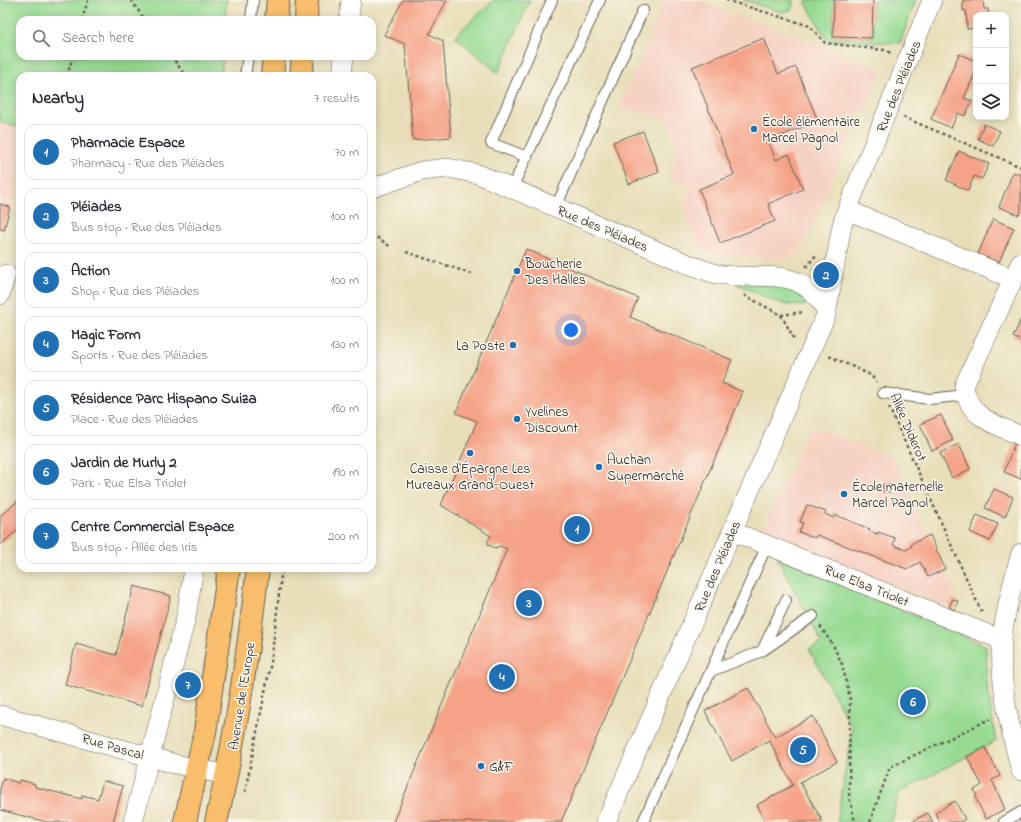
<!DOCTYPE html>
<html lang="en">
<head>
<meta charset="utf-8">
<style>
  :root { --surface:#fff; --page:#f7f7f7; --text:#2b2b33; --muted:#7c7c81; --line:#e1e1e2; --accent:#1f6fb2 }
  body { margin:0; font-family:"Indie Flower",sans-serif; background:var(--page); color:var(--text) }
  .controls { position:absolute; right:12px; top:12px; display:grid; overflow:hidden; border-radius:8px; box-shadow:0 2px 10px #0003 }
  .controls button { width:36px; height:36px; display:grid; place-items:center; padding:0; border:0; border-bottom:1px solid var(--line); background:var(--surface); color:var(--text); font:20px sans-serif }
  .you { position:absolute; left:571px; top:330px; width:14px; height:14px; margin:-10px; border:3px solid #fff; border-radius:50%; background:#1a73e8; box-shadow:0 0 0 6px #1a73e833 }
  .badge { display:grid; place-items:center; width:26px; height:26px; border-radius:50%; background:var(--accent); color:#fff; font-size:13px; font-weight:700 }
  .pin { position:absolute; translate:-50% -50%; border:2px solid #fff; box-shadow:0 1px 4px #0006 }
  .list { margin:0; padding:0; list-style:none }
  h2 { display:flex; justify-content:space-between; align-items:center; height:52px; margin:0; padding:0 16px; font-size:17px }
  h2 small { font-size:13px; font-weight:400; color:var(--muted) }
  .list li { display:grid; grid-template-columns:26px 1fr auto; gap:12px; align-items:center; box-sizing:border-box; height:56px; margin:0 8px 8px; padding:0 8px; border:1px solid var(--line); border-radius:12px }
  .list b { display:block; font-size:15px; white-space:nowrap }
  .list p { margin:0; font-size:13px; white-space:nowrap; color:var(--muted) }
  .list em { font-size:13px; font-style:normal; color:var(--muted) }
  .icon { flex:none; width:22px; height:22px; fill:none; stroke:currentColor; stroke-width:2; stroke-linecap:round; stroke-linejoin:round }
  .map { position:relative; flex:none; width:1021px; height:822px; overflow:hidden }
  .search { position:absolute; background:var(--surface); box-shadow:0 2px 10px #0003; left:16px; top:16px; width:360px; height:44px; display:flex; align-items:center; gap:10px; box-sizing:border-box; padding:0 14px; border-radius:12px; color:var(--muted); font-size:15px }
  .panel { position:absolute; background:var(--surface); box-shadow:0 2px 10px #0003; left:16px; top:72px; width:360px; height:500px; border-radius:12px }
  .map>svg:first-child { display:block }
</style>
</head>
<body>
<div class="map">
<svg width="1021" height="822" viewBox="0 0 1021 822">
  <rect width="100%" height="100%" fill="#fbf7ec"/>
  <filter id="ink" filterUnits="userSpaceOnUse"><feTurbulence type="fractalNoise" baseFrequency=".025" numOctaves="2"/><feDisplacementMap in="SourceGraphic" scale="8" xChannelSelector="R" yChannelSelector="G"/><feConvolveMatrix kernelMatrix="1 2 1 2 8 2 1 2 1" color-interpolation-filters="sRGB"/></filter>
  <filter id="wash" filterUnits="userSpaceOnUse"><feTurbulence type="fractalNoise" baseFrequency=".012" numOctaves="4" result="noise"/><feDisplacementMap in="SourceGraphic" scale="16" xChannelSelector="R" yChannelSelector="G"/><feGaussianBlur stdDeviation="0.9" result="paint"/><feColorMatrix in="noise" values="0 0 0 0 0 0 0 0 0 0 0 0 0 0 0 0 0 1.4 0 .05"/><feComposite in="paint" operator="in"/></filter>
  <g filter="url(#wash)">
    <rect width="100%" height="100%" fill="#e8dfba"/>
    <path fill="#f6d2c3" d="M665 0H696L882 68 865 110 836 124 837 137 844 134 849 135 850 139 803 247 794 257 788 259 719 255 699 246 695 241 683 205 691 187 669 177 679 147 666 118 620 108Z
      M0 122 20 127V171L4 230 0 229Z
      M810 427 891 457 956 591 949 607 762 531Z"/>
    <path fill="#97db93" stroke="#5a7c58" d="M0 0H227L225 20H20V56H223L221 76H91L80 73 79 76H20V127L0 122Z
      M494 0H530L498 73 455 36Z
      M743 0H794L791 10 781 12Z
      M807 0H834L833 37 872 38 873 0H916L900 43 829 41 826 38 806 3Z
      M738 284H785L813 303C785 312 763 295 738 284Z
      M777 557 986 646 987 684 996 741 898 793 892 822H837L852 728 809 649 822 643Z"/>
    <g id="blocks">
      <path fill="#f5a287" d="M403 0H447L429 34 443 41 451 137 413 140 405 44 384 35Z
        M834 0H873L872 38 833 37Z
        M963 0H983L984 9H988L989 15H976V28L967 29 966 10 963 11Z
        M764 38 778 74 796 67 818 121 768 141 776 160 789 154 803 189 768 204 775 221 720 243 699 189 734 175 692 67Z
        M959 54 976 61V71L964 98 972 101 965 116 958 113 951 128 931 119Z
        M984 124 1000 131 993 146 978 139Z
        M643 131 659 172 629 184 613 142Z
        M959 151 989 164 982 179 974 176 968 191 946 180Z
        M1013 172 1021 175V211L1019 215 999 207Z
        M0 204 10 207 4 230 0 229Z
        M993 219 1014 228 999 262 978 254Z
        M526 249 638 298 630 317 732 360 722 383 743 392 561 822H393L507 549 500 546 495 548 491 546 488 544V540L491 536 441 505 477 421 456 413Z
        M1021 319V341L1013 337Z
        M941 415 953 440 932 451 920 424Z
        M1016 440 1021 442V479L1004 472Z
        M959 444 970 469 952 478 940 453Z
        M883 484 891 485 890 492 882 491Z
        M994 489 1013 497 1005 517 985 508Z
        M20 499V528L0 545V516Z
        M807 505 826 512 825 514 834 518 835 515 870 529 869 531 878 534V532L895 538 893 545 906 550 912 546 911 544 930 535 945 569 928 577 920 562 907 569 817 535 815 538 799 532 803 523 800 522Z
        M977 515 998 524 990 541 970 532Z
        M134 586 171 596 142 706 65 685 76 644 116 655Z
        M953 599 958 601 954 610 949 607Z
        M748 688 775 737 813 716 837 762 800 782 823 822H766L757 805 793 785 769 740 732 761 705 711Z
        M985 747 1000 776 992 780 1005 809 986 819 975 797 977 796 974 790 982 785 967 757Z
        M3 778 19 783 20 780 35 784V787L82 799V795L98 799 103 781 123 786 113 822H47L0 810V789Z
        M955 801 965 819 960 822H940L935 813Z
        M928 813 933 822H911Z"/>
    </g>
  </g>
  <g filter="url(#ink)">
    <use href="#blocks" fill-opacity="0" stroke="#636053" stroke-width="1"/>
    <g fill="none" stroke-linecap="round" stroke-linejoin="round">
      <defs>
        <path id="lane" d="M251 20 253 0
          M245 76 248 56
          M527 157 491 143 552 0
          M512 188 600 0
          M556 207 643 10
          M883 393 930 399 965 395
          M762 651 813 616
          M711 671 762 651 786 600
          M643 822 767 545
          M1004 822 1021 812"/>
        <path id="street" d="M349 20 351 0
          M342 76 344 56
          M372 188 422 171 448 168 478 174 688 264C698 267 708 272 717 274 763 282 798 262 826 310
          M847 210 1013 279
          M1021 262 964 386C968 418 996 425 1021 436
          M0 295 6 274
          M732 531 1002 640
          M1021 553C1013 581 1005 610 1002 639 999 683 1010 729 1021 771
          M0 715 175 764 227 775
          M133 822 186 617 194 568
          M606 822 826 315 842 225 847 210 932 0"/>
        <path id="primary" d="M276 20 278 0
          M306 20 307 0
          M272 76 274 56
          M301 76 303 56
          M185 822 205 732 229 568
          M216 822C236 738 248 654 258 568"/>
      </defs>
      <use href="#lane" stroke="#636053" stroke-width="12"/>
      <use href="#street" stroke="#636053" stroke-width="20"/>
      <use href="#primary" stroke="#636053" stroke-width="24"/>
      <path stroke="#636053" stroke-width="2.5" stroke-dasharray="3 3" stroke-linecap="butt" d="M131 0 145 20
        M726 0 810 26 825 43 884 50 891 53
        M82 20 88 0
        M171 56 186 76
        M67 76 73 56
        M903 117 1021 167
        M372 234 391 247
        M406 252 472 274
        M20 256V258
        M806 267 817 254
        M744 295 781 315 795 340
        M781 315 804 312
        M829 356 871 375 876 382
        M889 407 982 613
        M820 626 833 645 842 664 850 699 849 796 855 822
        M245 792 271 662 282 568
        M870 822 890 767 990 719"/>
      <use href="#lane" stroke="#fff" stroke-width="10"/>
      <use href="#street" stroke="#fff" stroke-width="19"/>
      <use href="#primary" stroke="#f9be6d" stroke-width="22"/>
    </g>
  </g>
  <g fill="#1f6fb2" stroke="#fbf7ec" stroke-width="1.5">
    <circle cx="754" cy="129" r="4"/>
    <circle cx="517" cy="271" r="4"/>
    <circle cx="513" cy="345" r="4"/>
    <circle cx="517" cy="419" r="4"/>
    <circle cx="470" cy="453" r="4"/>
    <circle cx="599" cy="467" r="4"/>
    <circle cx="844" cy="494" r="4"/>
    <circle cx="481" cy="766" r="4"/>
  </g>
  <g text-anchor="middle" stroke-width="3" stroke-linejoin="round" paint-order="stroke">
    <g font-size="14" fill="#1c1c1c" stroke="#fbf7ec">
      <text transform="translate(898 86) rotate(-68)" y="5">Rue des Pléiades</text>
      <text transform="translate(603 228) rotate(23)" y="5">Rue des Pléiades</text>
      <text transform="translate(909 427) rotate(66)" y="5">Allée Diderot</text>
      <text transform="translate(717 566) rotate(-67)" y="5">Rue des Pléiades</text>
      <text transform="translate(867 585) rotate(22)" y="5">Rue Elsa Triolet</text>
      <text transform="translate(241 696) rotate(-81)" y="5">Avenue de l'Europe</text>
      <text transform="translate(113 746) rotate(16)" y="5">Rue Pascal</text>
    </g>
    <g font-size="14" fill="#1c1c1c" stroke="#fbf7ec" text-anchor="start">
      <text x="762" y="126">École élémentaire<tspan x="762" dy="16">Marcel Pagnol</tspan></text>
      <text x="525" y="268">Boucherie<tspan x="525" dy="16">Des Halles</tspan></text>
      <text x="505" y="350" text-anchor="end">La Poste</text>
      <text x="525" y="416">Yvelines<tspan x="525" dy="16">Discount</tspan></text>
      <text x="607" y="464">Auchan<tspan x="607" dy="16">Supermarché</tspan></text>
      <text x="470" y="473" text-anchor="middle">Caisse d'Épargne Les<tspan x="470" dy="16">Mureaux Grand-Ouest</tspan></text>
      <text x="852" y="491">École maternelle<tspan x="852" dy="16">Marcel Pagnol</tspan></text>
      <text x="489" y="771">G&amp;F</text>
    </g>
  </g>
</svg>
<div class="controls">
<button>+</button>
<button>−</button>
<button><svg class="icon" aria-label="layers" viewBox="0 0 24 24"><path d="M12 4l9 5-9 5-9-5zM3 14l9 5 9-5"/></svg></button>
</div>
<div class="you"></div>
<div class="pin badge" style="left:577px;top:529px">1</div>
<div class="pin badge" style="left:826px;top:275px">2</div>
<div class="pin badge" style="left:529px;top:603px">3</div>
<div class="pin badge" style="left:502px;top:677px">4</div>
<div class="pin badge" style="left:803px;top:750px">5</div>
<div class="pin badge" style="left:913px;top:702px">6</div>
<div class="pin badge" style="left:188px;top:685px">7</div>
<div class="search"><svg class="icon" aria-label="search" viewBox="0 0 24 24"><circle cx="10" cy="10" r="6"/><path d="M15 15l6 6"/></svg>Search here</div>
<section class="panel">
<h2>Nearby<small>7 results</small></h2>
<ul class="list">
<li><span class="badge">1</span><div><b>Pharmacie Espace</b><p>Pharmacy · Rue des Pléiades</p></div><em>70 m</em></li>
<li><span class="badge">2</span><div><b>Pléiades</b><p>Bus stop · Rue des Pléiades</p></div><em>100 m</em></li>
<li><span class="badge">3</span><div><b>Action</b><p>Shop · Rue des Pléiades</p></div><em>100 m</em></li>
<li><span class="badge">4</span><div><b>Magic Form</b><p>Sports · Rue des Pléiades</p></div><em>130 m</em></li>
<li><span class="badge">5</span><div><b>Résidence Parc Hispano Suiza</b><p>Place · Rue des Pléiades</p></div><em>180 m</em></li>
<li><span class="badge">6</span><div><b>Jardin de Murly 2</b><p>Park · Rue Elsa Triolet</p></div><em>190 m</em></li>
<li><span class="badge">7</span><div><b>Centre Commercial Espace</b><p>Bus stop · Allée des Iris</p></div><em>200 m</em></li>
</ul>
</section>
</div>
</body>
</html>
